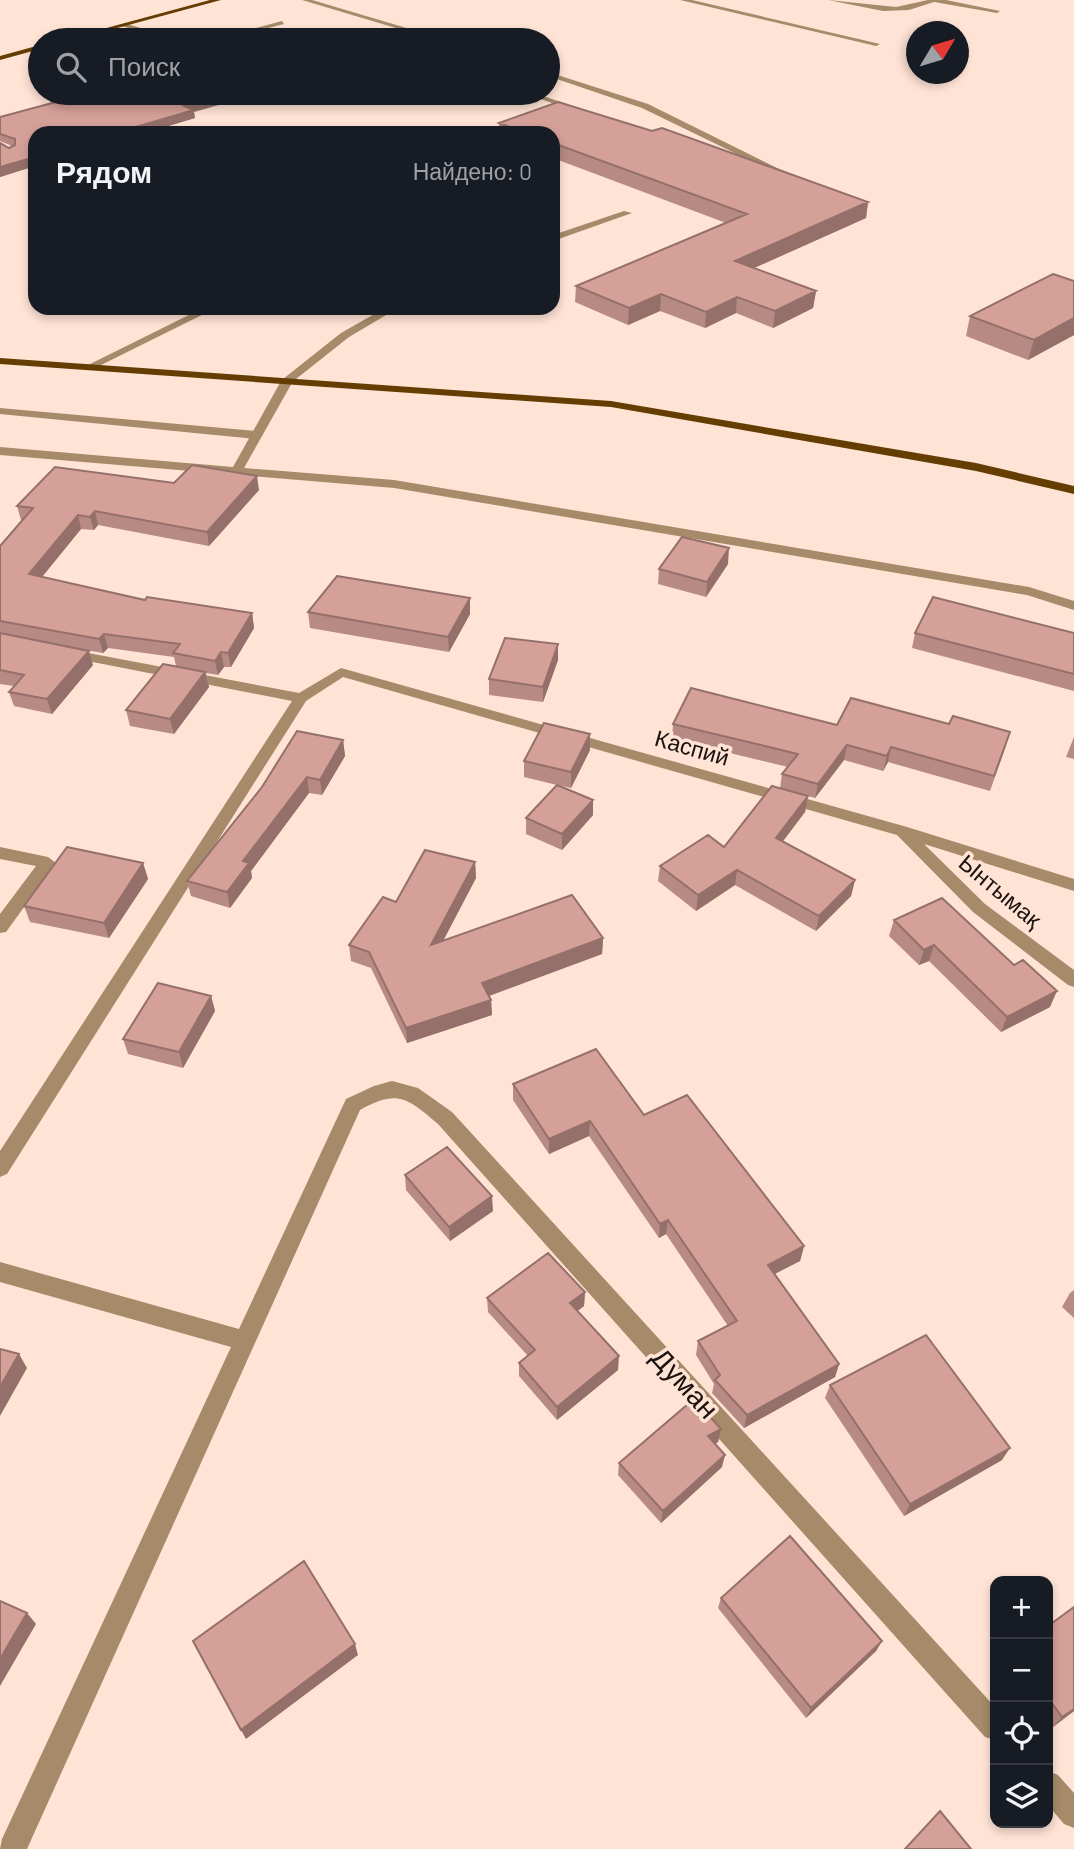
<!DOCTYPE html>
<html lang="ru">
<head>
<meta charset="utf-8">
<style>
  :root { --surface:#171b24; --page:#242831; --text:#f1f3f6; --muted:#9ea1a6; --line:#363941 }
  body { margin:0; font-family:Barlow,sans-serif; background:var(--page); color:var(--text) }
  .controls { position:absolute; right:21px; bottom:21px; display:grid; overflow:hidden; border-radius:14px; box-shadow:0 4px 10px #0003 }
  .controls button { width:63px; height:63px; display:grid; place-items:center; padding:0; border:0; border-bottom:2px solid var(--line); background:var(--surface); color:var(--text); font:35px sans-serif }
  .compass { position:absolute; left:906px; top:21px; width:63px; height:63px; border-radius:50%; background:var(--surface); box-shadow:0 4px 10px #0003; rotate:52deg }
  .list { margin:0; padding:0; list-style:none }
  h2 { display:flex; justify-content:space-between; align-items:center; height:91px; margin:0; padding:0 28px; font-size:30px }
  h2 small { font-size:23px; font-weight:400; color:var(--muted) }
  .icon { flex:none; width:38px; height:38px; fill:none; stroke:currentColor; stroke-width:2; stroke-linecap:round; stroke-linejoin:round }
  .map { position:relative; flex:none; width:1074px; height:1849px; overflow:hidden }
  .search { position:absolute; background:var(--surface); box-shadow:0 4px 10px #0003; left:28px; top:28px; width:532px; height:77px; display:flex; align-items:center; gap:18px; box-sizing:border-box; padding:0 24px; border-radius:38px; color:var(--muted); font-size:26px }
  .panel { position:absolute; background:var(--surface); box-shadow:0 4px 10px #0003; left:28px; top:126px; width:532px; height:189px; border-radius:21px }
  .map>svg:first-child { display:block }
</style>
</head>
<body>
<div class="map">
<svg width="1074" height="1849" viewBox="0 0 1074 1849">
  <rect width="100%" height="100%" fill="#ffe3d5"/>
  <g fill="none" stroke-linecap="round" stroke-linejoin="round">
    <path fill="#a68a6a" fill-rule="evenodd" d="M302 0H312L447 40H436Z
      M680 0H692L880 44 876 46Z
      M828 0 896 7 928 0H946L1000 11 997 13 934 2 909 10 883 11Z
      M282 21 284 24 222 40H210Z
      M124 23 174 38 175 40H165L122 26Z
      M548 72 648 104 791 175 784 177 642 108 548 76Z
      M523 93H534L585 110 578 112Z
      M624 211 632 213 553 241V235Z
      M203 308H216L93 369 84 367Z
      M385 308H398L349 337 291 383H283V379L341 333Z
      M0 408 257 431 263 435 257 439 0 414Z"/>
    <path fill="#a68a6a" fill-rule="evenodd" d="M287 378 293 381 244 468 394 480 1029 587 1074 601V610L1027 595 394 488 0 455V447L233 467 281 381Z
      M67 649 299 693 341 668 907 827 1074 879V891L924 844 985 904 1074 970V987L1068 985 973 912 897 835 343 677 306 701 7 1174 0 1177V1151L292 701 62 656V650Z
      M0 847 48 857 56 863 6 932 0 933V914L36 866 0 859Z
      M392 1081 418 1088 452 1112 995 1707V1740L985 1737 438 1124C407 1098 398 1089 360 1110L27 1849H0L2 1839 231 1347 0 1282V1262L239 1329 346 1099 374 1086Z
      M1048 1771 1058 1775 1074 1793V1828L1064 1824 1048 1805Z"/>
    <path fill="#643d03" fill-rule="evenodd" d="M210 0H221L73 40H62Z
      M40 45V49L0 60V56Z
      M0 358 611 401 976 463 1074 486V494L976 471 611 407 0 364Z"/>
  </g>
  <path fill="#b78a83" d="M558 102 652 131 662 128 868 202 866 218 754 268 816 291 813 308 773 328 736 313 705 328 660 311 628 325 575 302 576 286 726 223 553 158V133H499V123Z
    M194 112 195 118 145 133H35V166L0 177V143L9 148 12 146 0 141V117Z
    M1074 281V335L1028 360 966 336 970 316Z
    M174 483 259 490 209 546 98 525 94 530 81 529 42 577 145 600 252 613 254 628 231 667H224L218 675 206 673 209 687 174 734 130 726 126 710 176 666 174 657 108 648 103 653 74 648 93 665 52 714 14 706 9 692 14 686 0 684V546L23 520H21L17 506Z
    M728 564 706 597 658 584 659 569Z
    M308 612 470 614 449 652 310 628Z
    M915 633H1074V691L912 648Z
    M558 644V660L543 702 489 695V679Z
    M673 724 837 725 1006 746 990 791 888 762 883 771 844 760 815 798 808 796 805 812 783 841 855 880 851 896 816 931 735 885 696 911 658 881 660 866 724 847 780 788 782 774 788 767 672 739Z
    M590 734V750L571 788 558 785 593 800V815L562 850 526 834V818L557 785 524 777V761Z
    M1074 737V759L1066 757Z
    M343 740 345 756 322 795 309 793 251 871 252 878 230 908 191 896 187 881Z
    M475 862 476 878 443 941 603 938 602 954 489 996 491 1000 492 1015 407 1043 371 968 351 961 349 945 396 902Z
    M143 863 148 879 109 938 30 922 24 906Z
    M894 920 1050 1007 1001 1032 929 961 919 965 889 936Z
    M211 996 215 1011 183 1068 128 1054 123 1039Z
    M513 1084 644 1115 804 1246 800 1261 774 1274 839 1364 835 1377 744 1428 712 1393 714 1384 696 1355 698 1341 728 1326 666 1234 659 1238 589 1136 549 1154 513 1100Z
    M405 1175 493 1211 450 1241 406 1190Z
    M1074 1290V1318L1062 1307 1070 1293Z
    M585 1292 584 1306 577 1311 618 1370 557 1420 519 1376V1363L528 1356 488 1312 487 1298Z
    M830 1385 1002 1460 904 1516 825 1398Z
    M721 1429 718 1442 715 1444 722 1467 661 1523 618 1475 619 1463Z
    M721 1598 882 1641 876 1651 806 1718 718 1608Z
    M1048 1626 1074 1711 1053 1727 1048 1720Z"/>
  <path fill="#95706a" d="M231 93H261L194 112 195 118 145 133H115L184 106Z
    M35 157V166L0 177V167Z
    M868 202 866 218 734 277 735 261Z
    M816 291 813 308 773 328 775 311Z
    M661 294 660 311 628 325 629 308Z
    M737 297 736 313 705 328 706 312Z
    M1074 318V335L1028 360 1034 340Z
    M257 476 259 490 209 546 207 532Z
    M95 511 98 525 94 530 90 517Z
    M78 515 81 529 33 588 29 574Z
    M729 548 728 564 706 597 707 582Z
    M470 598V614L449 652 448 637Z
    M252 613 254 628 231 667 228 653Z
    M104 634 108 648 103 653 99 639Z
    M558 644V660L543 702V687Z
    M89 651 93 665 52 714 47 699Z
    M221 652 224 667 218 675 215 661Z
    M205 672 209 687 174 734 170 719Z
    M590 734V750L571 788V772Z
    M343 740 345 756 322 795 320 780Z
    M847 745 844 760 815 798 818 784Z
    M891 747 888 762 883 771 887 756Z
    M307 777 309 793 251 871 252 878 230 908 227 892 243 861Z
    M808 796 805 812 774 853 776 838Z
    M593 800V815L562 850V834Z
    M475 862 476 878 433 960 431 945Z
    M143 863 148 879 109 938 104 923Z
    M737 870 735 885 696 911 698 895Z
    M855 880 851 896 816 931 819 916Z
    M603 938 602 954 483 998 482 983Z
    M934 945 929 961 919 965 924 950Z
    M1057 991 1050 1007 1001 1032 1007 1017Z
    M211 996 215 1011 183 1068 179 1052Z
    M491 1000 492 1015 407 1043 406 1028Z
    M590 1121 589 1136 549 1154V1139Z
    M492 1196 493 1211 450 1241 449 1227Z
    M668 1220 666 1234 659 1238 660 1224Z
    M804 1246 800 1261 765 1279 768 1265Z
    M585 1292 584 1306 570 1317V1303Z
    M19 1354 27 1368 0 1416V1387Z
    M619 1356 618 1370 557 1420V1407Z
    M839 1364 835 1377 744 1428 747 1415Z
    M721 1429 718 1442 705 1449 708 1436Z
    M1010 1448 1002 1460 904 1516 910 1504Z
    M725 1455 722 1467 661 1523 663 1511Z
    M27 1613 36 1624 0 1686V1659Z
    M882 1641 876 1651 806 1718 811 1708Z
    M355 1644 358 1655 246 1739 241 1730Z
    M1074 1709V1711L1053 1727 1062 1717Z"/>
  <path fill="#d5a098" stroke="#95706a" stroke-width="2" d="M309 33 333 40H281Z
    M89 93H231L184 106 194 110 115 133H35V157L0 167V143L9 148 15 145V139L0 134V117Z
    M558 102 652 131 662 128 868 202 735 261 816 291 775 311 737 297 706 312 661 294 629 308 576 286 747 214 553 143V133H526L499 123Z
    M1053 274 1074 281V318L1034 340 970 316Z
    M192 465 257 476 207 532 95 511 90 517 78 515 29 574 145 600 147 597 252 613 228 653 221 652 215 661 173 653 180 644 104 634 99 639 0 621V546L33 508 17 506 55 467 174 483Z
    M682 537 729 548 707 582 659 569Z
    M337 576 470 598 448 637 308 612Z
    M933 597 1074 633V674L915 633Z
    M0 633 89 651 47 699 9 692 24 675 0 670Z
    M505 638 558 644 543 687 489 679Z
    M163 664 205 672 170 719 126 710Z
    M691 688 837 725 851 698 949 724 953 716 1010 732 994 776 891 747 887 756 847 745 818 784 782 774 798 754 673 724Z
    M544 723 590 734 571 772 524 761Z
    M297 731 343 740 320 780 307 777 243 861 249 863 227 892 187 881 262 787Z
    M557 785 593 800 562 834 526 818Z
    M772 786 808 796 776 838 855 880 819 916 737 870 698 895 660 866 708 835 724 847Z
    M67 847 143 863 104 923 24 906Z
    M425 850 475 862 431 945 572 895 603 938 482 983 491 1000 406 1028 369 952 349 945 383 897 396 902Z
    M942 898 1014 965 1023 960 1057 991 1007 1017 934 945 924 950 894 920Z
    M158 983 211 996 179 1052 123 1039Z
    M596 1049 644 1115 687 1095 804 1246 768 1265 839 1364 747 1415 715 1380 720 1375 698 1341 737 1321 668 1220 660 1224 590 1121 549 1139 513 1084Z
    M447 1147 492 1196 449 1227 405 1175Z
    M548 1253 585 1292 570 1303 619 1356 557 1407 519 1363 535 1350 487 1298Z
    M926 1335 1010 1448 910 1504 830 1385Z
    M0 1349 19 1354 0 1387Z
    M694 1399 721 1429 708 1436 725 1455 663 1511 619 1463Z
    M790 1536 882 1641 811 1708 721 1598Z
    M304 1561 355 1644 241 1730 193 1641Z
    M0 1601 27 1613 0 1659Z
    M1074 1607V1709L1062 1717 1048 1698V1626Z
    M940 1811 971 1849H905Z"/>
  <g text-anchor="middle" stroke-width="7" stroke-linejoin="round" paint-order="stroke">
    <g font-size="23" fill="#1c120e" stroke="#ffe3d5">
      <text transform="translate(692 748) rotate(16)" y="8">Каспий</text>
      <text transform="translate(1000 891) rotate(40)" y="8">Ынтымақ</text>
    </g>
    <g font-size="28" fill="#1c120e" stroke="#ffe3d5">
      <text transform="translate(685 1383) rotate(48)" y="10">Думан</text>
    </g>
  </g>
</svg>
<div class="controls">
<button>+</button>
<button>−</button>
<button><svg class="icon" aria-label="locate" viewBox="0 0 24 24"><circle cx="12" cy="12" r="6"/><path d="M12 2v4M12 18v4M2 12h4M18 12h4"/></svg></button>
<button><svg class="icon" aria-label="layers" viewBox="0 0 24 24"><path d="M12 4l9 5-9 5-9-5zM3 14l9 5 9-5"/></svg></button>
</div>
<svg class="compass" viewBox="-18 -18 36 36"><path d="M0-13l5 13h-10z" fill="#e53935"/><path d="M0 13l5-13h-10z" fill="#9ea1a6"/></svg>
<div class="search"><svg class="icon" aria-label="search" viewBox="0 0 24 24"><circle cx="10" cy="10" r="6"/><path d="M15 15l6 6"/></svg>Поиск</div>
<section class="panel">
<h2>Рядом<small>Найдено: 0</small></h2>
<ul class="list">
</ul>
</section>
</div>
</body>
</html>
